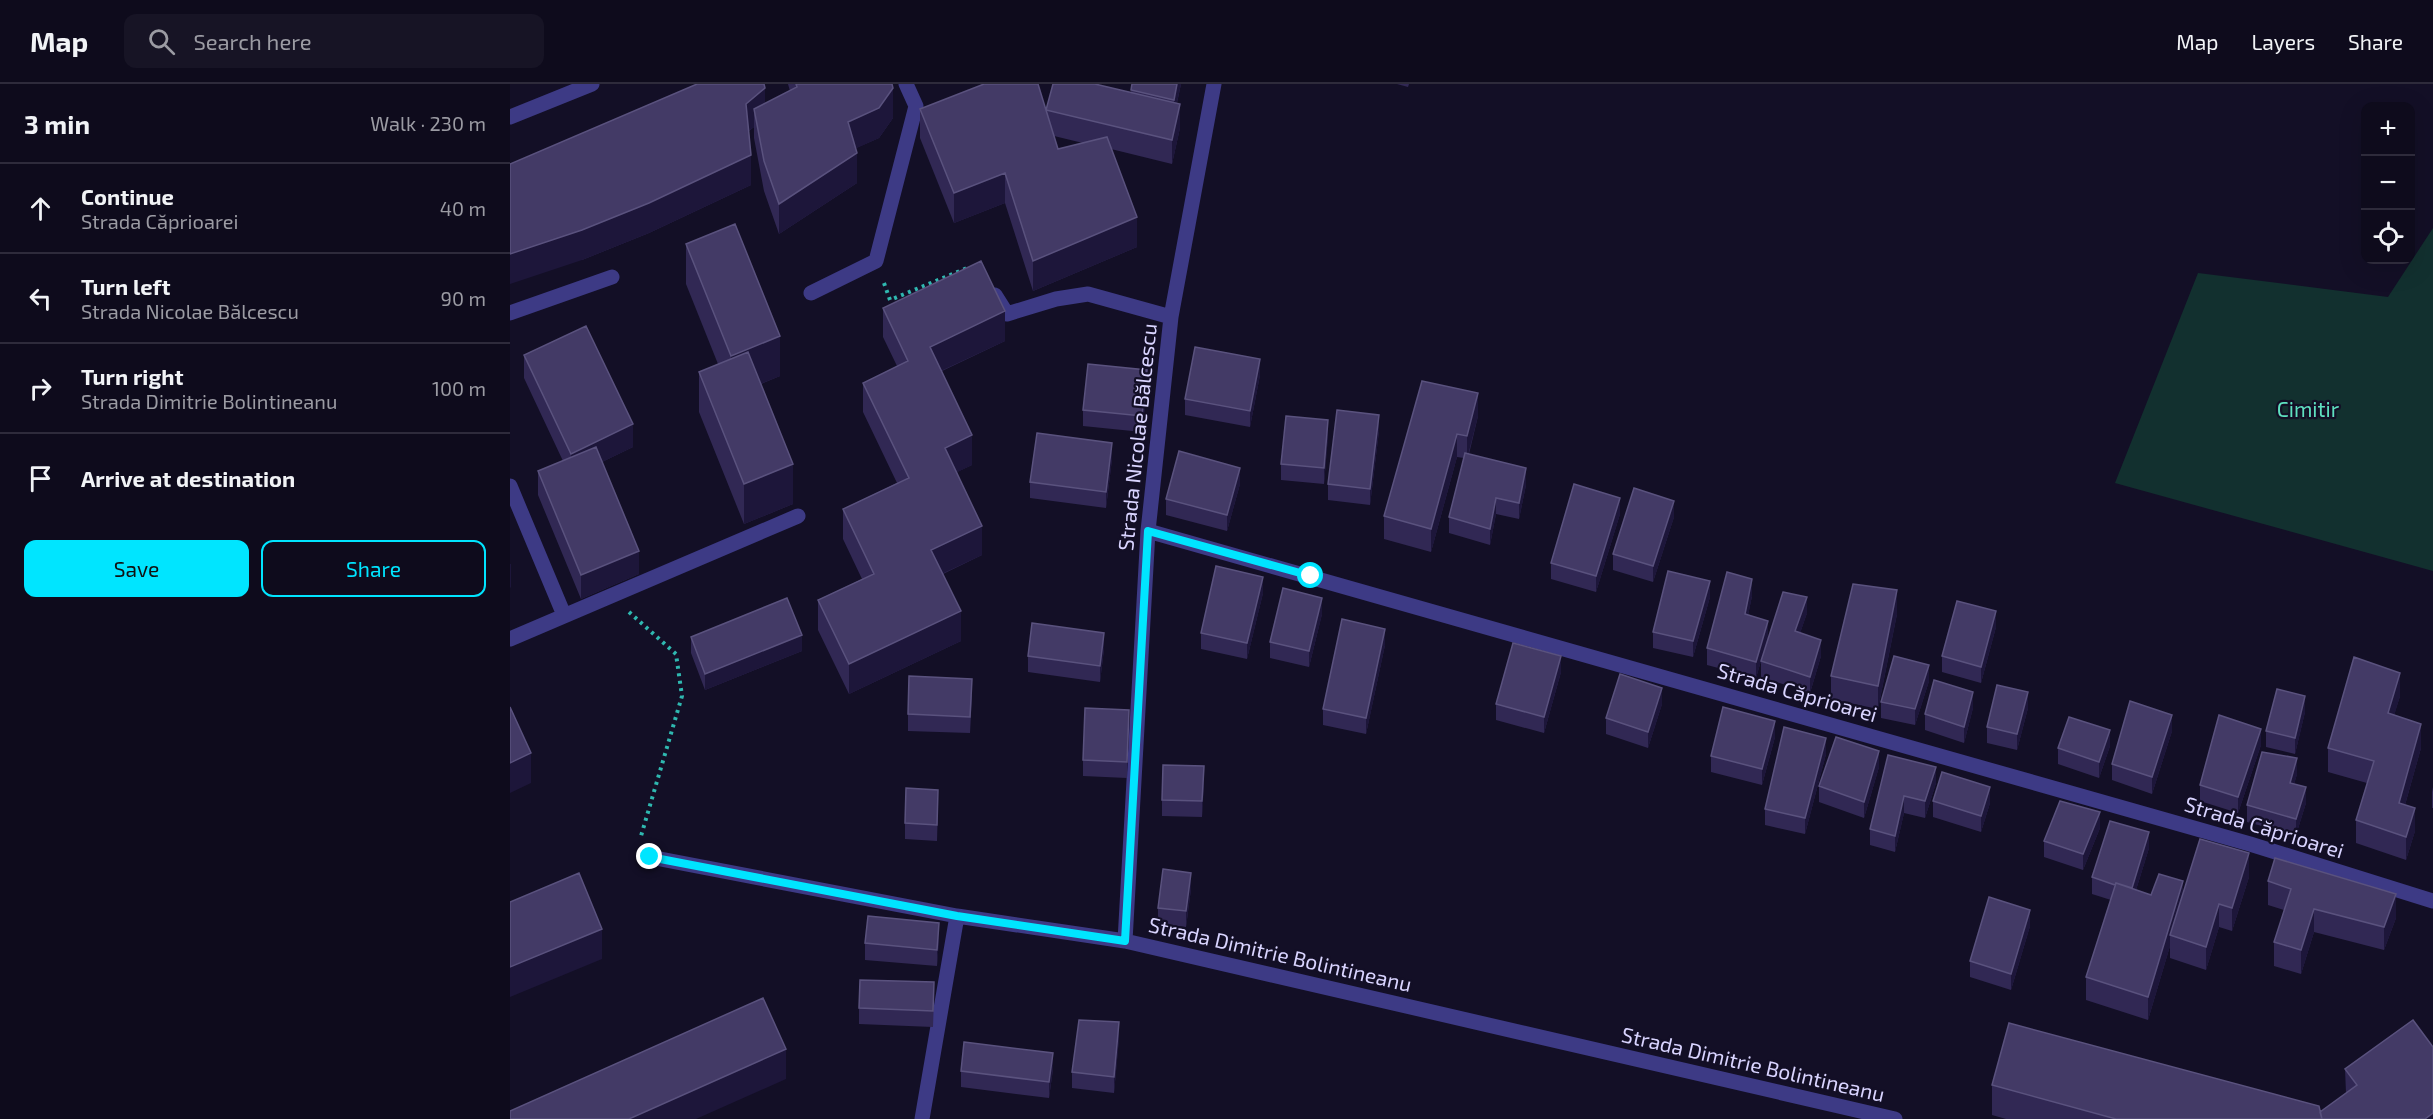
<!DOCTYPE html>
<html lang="en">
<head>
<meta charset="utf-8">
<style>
  :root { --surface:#0e0b1c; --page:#171425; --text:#f1f3f6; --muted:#9b9ba3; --line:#2e2b3b; --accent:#00e5ff }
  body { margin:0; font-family:"Exo 2",sans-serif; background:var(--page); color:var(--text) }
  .controls { position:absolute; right:18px; top:18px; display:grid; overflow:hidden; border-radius:12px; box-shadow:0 6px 24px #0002 }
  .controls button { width:54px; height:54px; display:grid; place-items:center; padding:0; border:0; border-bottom:2px solid var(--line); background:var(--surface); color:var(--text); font:30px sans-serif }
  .stop { position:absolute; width:18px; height:18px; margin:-14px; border:4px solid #00e5ff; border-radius:50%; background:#fff }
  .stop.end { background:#00e5ff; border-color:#fff; box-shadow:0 2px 6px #0008 }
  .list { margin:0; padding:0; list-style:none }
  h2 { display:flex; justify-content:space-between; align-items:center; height:78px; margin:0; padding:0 24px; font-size:26px }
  h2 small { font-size:20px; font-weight:400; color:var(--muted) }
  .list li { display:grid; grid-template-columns:39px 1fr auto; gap:18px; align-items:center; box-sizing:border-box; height:90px; padding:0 24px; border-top:2px solid var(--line) }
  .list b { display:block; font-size:22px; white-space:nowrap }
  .list p { margin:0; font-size:20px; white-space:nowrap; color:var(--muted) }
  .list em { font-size:20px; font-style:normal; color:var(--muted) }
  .actions { display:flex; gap:12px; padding:18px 24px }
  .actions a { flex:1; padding:14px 0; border:2px solid var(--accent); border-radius:12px; text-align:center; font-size:21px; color:var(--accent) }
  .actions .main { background:var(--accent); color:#111 }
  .icon { flex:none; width:33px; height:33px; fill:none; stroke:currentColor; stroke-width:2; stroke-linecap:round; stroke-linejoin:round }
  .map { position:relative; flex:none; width:1923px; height:1035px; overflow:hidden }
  header { display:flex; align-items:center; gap:36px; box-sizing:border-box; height:84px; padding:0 30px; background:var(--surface); border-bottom:2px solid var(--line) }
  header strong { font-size:28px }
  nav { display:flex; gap:33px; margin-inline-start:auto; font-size:21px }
  .search { width:420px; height:54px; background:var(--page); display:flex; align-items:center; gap:15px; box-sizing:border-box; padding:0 21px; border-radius:12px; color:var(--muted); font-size:22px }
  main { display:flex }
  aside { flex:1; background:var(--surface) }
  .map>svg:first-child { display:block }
</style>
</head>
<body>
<header>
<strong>Map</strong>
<div class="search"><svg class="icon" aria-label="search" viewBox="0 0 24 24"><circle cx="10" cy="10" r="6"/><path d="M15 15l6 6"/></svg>Search here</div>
<nav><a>Map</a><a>Layers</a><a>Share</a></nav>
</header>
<main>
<aside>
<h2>3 min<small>Walk · 230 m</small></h2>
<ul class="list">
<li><svg class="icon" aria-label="ahead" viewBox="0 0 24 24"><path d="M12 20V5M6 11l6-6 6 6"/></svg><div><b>Continue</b><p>Strada Căprioarei</p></div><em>40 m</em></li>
<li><svg class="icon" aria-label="left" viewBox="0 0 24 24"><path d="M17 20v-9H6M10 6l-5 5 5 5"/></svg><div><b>Turn left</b><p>Strada Nicolae Bălcescu</p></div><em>90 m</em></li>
<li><svg class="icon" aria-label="right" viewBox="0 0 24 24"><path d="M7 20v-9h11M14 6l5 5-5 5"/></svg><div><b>Turn right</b><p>Strada Dimitrie Bolintineanu</p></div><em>100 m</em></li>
<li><svg class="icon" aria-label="arrive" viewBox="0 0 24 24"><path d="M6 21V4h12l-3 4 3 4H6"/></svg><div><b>Arrive at destination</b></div></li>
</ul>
<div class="actions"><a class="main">Save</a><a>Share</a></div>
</aside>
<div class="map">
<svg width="1923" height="1035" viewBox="0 0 1923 1035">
  <rect width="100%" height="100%" fill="#130f26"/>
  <path fill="#12302f" d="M1923 144V487L1605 399 1688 189 1878 213Z"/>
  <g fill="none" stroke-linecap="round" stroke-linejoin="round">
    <path stroke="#2fb8b0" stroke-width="4" stroke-dasharray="3 4.5" stroke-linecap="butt" d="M374 199 380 216 457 184
      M119 528 166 570 172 612 131 752"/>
    <path stroke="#3d3a85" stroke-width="15" d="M0 33 82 0
      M301 209 366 177 406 22 396 0
      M485 211 497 230 546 215 578 210 661 233
      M0 229 102 193
      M0 402 54 531
      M638 447 1740 760 1923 817
      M0 555 288 432
      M140 773 447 832 615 857 1385 1035
      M615 857 638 447 661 233 704 0
      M412 1035 447 832"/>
  </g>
  <path fill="#312854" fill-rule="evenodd" d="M278 0H382L383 34 369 54 346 64 347 99 269 150 254 107 244 54V43L239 47 241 101 139 149 72 176 0 80 255 19 280 7Z
    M622 0H671L667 19 670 44 662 80 601 65 627 163 523 207 495 119 444 139 410 54V25L536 27 621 9ZM544 52 573 59 548 65Z
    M887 0H899L898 3Z
    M176 160 270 292 251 300 283 420 234 440 189 328V288L208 280 176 200Z
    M373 224 495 257 432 287 462 381 447 388 472 471 433 490 451 557 339 610 308 546V516L352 495 333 455V425L387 399 353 328V299L387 282 373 253Z
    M14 271 123 363 92 378 129 490 71 515 28 411V387L53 377 14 294Z
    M750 291 740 343 675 331V315Z
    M912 297 968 332 959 370 1016 401 1009 435 986 430 980 461 939 449V433L954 374 947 373 921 468 874 455V432Z
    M637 303 632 348 573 342V326Z
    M869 347 860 421 818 416V400Z
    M818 352 814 400 771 396V380Z
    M602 375 596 424 520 414V398Z
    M730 400 717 447 656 431V415Z
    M1110 430 1086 508 1041 495V479Z
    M1164 433 1143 498 1103 486V470Z
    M753 509 737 575 691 565V549Z
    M1242 512 1238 531 1258 553 1246 594 1197 581V564Z
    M1200 513 1183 573 1143 564V548Z
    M1297 529 1290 549 1311 572 1300 609 1251 593V577Z
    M812 530 799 583 760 574V558Z
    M1387 530 1368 625 1321 615V592Z
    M1486 543 1471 599 1432 588V572Z
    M181 553 292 567 195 606 181 569Z
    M875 561 856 650 813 641V625Z
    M594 565 590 598 518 588V572Z
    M1051 588 1034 649 986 636V620Z
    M1419 597 1405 641 1371 634V618Z
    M462 611 460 649 398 647V630Z
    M1890 612 1884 631 1911 664 1895 721 1905 747 1896 776 1846 759V736L1857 699 1818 688V664Z
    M1152 620 1138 664 1096 650V634Z
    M1463 624 1454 659 1415 646V630Z
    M1518 624 1507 666 1477 659V643Z
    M1795 628 1785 670 1756 663V647Z
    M619 642 617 694 573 692V676Z
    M1662 647 1642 710 1602 696V680Z
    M1265 653 1252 701 1201 688V672Z
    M1751 661 1728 729 1690 717V701Z
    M1600 662 1589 694 1548 680V664Z
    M1316 670 1295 750 1255 741V725Z
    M1378 671 1426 699 1415 734 1394 729 1385 768 1360 761V745Z
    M1369 683 1354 734 1309 718V702Z
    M1787 690 1784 700 1796 719 1786 751 1737 738V721Z
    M694 698 692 733 652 732V716Z
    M1923 703V724H1922V708Z
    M1423 717 1480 719 1471 748 1423 733Z
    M428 722 427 757 395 755V739Z
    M1590 744 1573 786 1534 773V757Z
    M1639 764 1626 806 1641 811H1673L1739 793 1722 847 1709 843 1696 886 1660 874V862L1638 936 1576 916V893L1601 816 1582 810V793Z
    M1758 797 1886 834 1874 866 1804 848 1791 890 1764 882V858L1774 826 1758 821Z
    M681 805 676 843 648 840V824Z
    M1520 842 1501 906 1460 893V877Z
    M429 855 427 882 355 876V859Z
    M424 914 423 943 349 940V924Z
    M609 954 604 1009 562 1004V988Z
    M543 985 539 1014 451 1003V987Z
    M1835 985 1923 1035H1496L1482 1031V1001L1810 1028 1836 1009Z"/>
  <path fill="#1d163a" d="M667 0H671L664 32V16Z
    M255 4V34L244 25V43L236 49V20Z
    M383 4V34L369 54 338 68V38Z
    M670 20V44L662 80V56Z
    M347 69V99L269 150V120Z
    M241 71V101L139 149 72 176 0 200V170Z
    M495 89V119L444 139V109Z
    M627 133V163L523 207V177Z
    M495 227V257L420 292V263Z
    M270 252V292L221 312V272Z
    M750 275V291L740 343V327Z
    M637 286V303L632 348V332Z
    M968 309V332L957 375V352Z
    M869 331V347L860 421V405Z
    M818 336V352L814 400V384Z
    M123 340V363L61 393V370Z
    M947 350V373L921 468V445Z
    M462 351V381L435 394V364Z
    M602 359V375L596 424V408Z
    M283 380V420L234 440V400Z
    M730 384V400L717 447V431Z
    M1016 384V401L1009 435V419Z
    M986 414V430L980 461V445Z
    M1110 414V430L1086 508V492Z
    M1164 417V433L1143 498V482Z
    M472 442V471L421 495V466Z
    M129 467V490L71 515V491Z
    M0 480H1V503L0 504Z
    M753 493V509L737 575V559Z
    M1242 495V512L1235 546V530Z
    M1200 497V513L1183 573V557Z
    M1387 506V530L1368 625V602Z
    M1297 513V529L1285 564V547Z
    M812 514V530L799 583V567Z
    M451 527V557L339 610V580Z
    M1486 527V543L1471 599V583Z
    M1258 537V553L1246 594V578Z
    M875 545V561L856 650V634Z
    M594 549V565L590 598V582Z
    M292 551V567L195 606V590Z
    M1311 556V572L1300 609V593Z
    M1051 572V588L1034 649V633Z
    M1419 581V597L1405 641V625Z
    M1890 589V612L1878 652V629Z
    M1152 604V620L1138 664V648Z
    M1463 608V624L1454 659V643Z
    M1518 608V624L1507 666V650Z
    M1795 612V628L1785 670V654Z
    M619 626V642L617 694V678Z
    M1662 631V647L1642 710V693Z
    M1265 637V653L1252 701V685Z
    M1911 640V664L1889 742V719Z
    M1751 645V661L1728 729V713Z
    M1600 646V662L1589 694V678Z
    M1316 654V670L1295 750V734Z
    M1369 667V683L1354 734V718Z
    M21 669V699L0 709V679Z
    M1787 674V690L1780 715V699Z
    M694 682V698L692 733V717Z
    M1426 683V699L1415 734V717Z
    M1480 703V719L1471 748V732Z
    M1796 703V719L1786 751V735Z
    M1394 712V729L1385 768V752Z
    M1905 724V747L1896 776V753Z
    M1590 728V744L1573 786V770Z
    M1639 748V764L1621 822V806Z
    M1739 769V793L1722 847V824Z
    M681 789V805L676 843V827Z
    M1673 797V820L1660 851V862L1638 936V913Z
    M1886 810V834L1874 866V843Z
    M1709 820V843L1696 886V863Z
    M1804 825V848L1791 890V866Z
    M1520 826V842L1501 906V890Z
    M429 839V855L427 882V866Z
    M92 845V875L0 913V883Z
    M609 938V954L604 1009V993Z
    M276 965V995L186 1035H119Z
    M543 969V985L539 1014V998Z
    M1923 1029V1035H1915Z"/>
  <path fill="#433a66" stroke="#5a527e" stroke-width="1.5" d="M187 0H254L255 4 236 20 241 71 139 119 72 146 0 170V80Z
    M286 0H382L383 4 369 24 338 38 347 69 269 120 254 77 244 25 287 3Z
    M474 0H528L548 65 597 53 627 133 523 177 495 89 444 109 410 25Z
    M543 0H585L670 20 662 56 536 26Z
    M622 0H667L664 16 621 6Z
    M225 140 270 252 221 272 176 160Z
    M471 177 495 227 420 263 462 351 435 364 472 442 421 466 451 527 339 580 308 516 364 490 333 425 399 394 353 299 398 277 373 224Z
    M76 242 123 340 61 370 14 271Z
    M685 263 750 275 740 327 675 315Z
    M238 268 283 380 234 400 189 288Z
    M578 280 637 286 632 332 573 326Z
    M912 297 968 309 957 352 947 350 921 445 874 432Z
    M827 326 869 331 860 405 818 400Z
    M776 332 818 336 814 384 771 380Z
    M527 349 602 359 596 408 520 398Z
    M86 363 129 467 71 491 28 387Z
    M669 367 730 384 717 431 656 415Z
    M955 369 1016 384 1009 419 986 414 980 445 939 433Z
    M1064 400 1110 414 1086 492 1041 479Z
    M1124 404 1164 417 1143 482 1103 470Z
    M706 482 753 493 737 559 691 549Z
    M1158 487 1200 497 1183 557 1143 548Z
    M1217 488 1242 495 1235 530 1258 537 1246 578 1197 564Z
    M1343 500 1387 506 1368 602 1321 592Z
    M773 504 812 514 799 567 760 558Z
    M1273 508 1297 513 1285 547 1311 556 1300 593 1251 577Z
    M277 514 292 551 195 590 181 553Z
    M1447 517 1486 527 1471 583 1432 572Z
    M832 535 875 545 856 634 813 625Z
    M522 539 594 549 590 582 518 572Z
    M1003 559 1051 572 1034 633 986 620Z
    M1384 572 1419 581 1405 625 1371 618Z
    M1844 573 1890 589 1878 629 1911 640 1889 719 1905 724 1896 753 1846 736 1864 677 1818 664Z
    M1110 590 1152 604 1138 648 1096 634Z
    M399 592 462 595 460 633 398 630Z
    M1424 596 1463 608 1454 643 1415 630Z
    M1487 601 1518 608 1507 650 1477 643Z
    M1767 605 1795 612 1785 654 1756 647Z
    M1620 617 1662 631 1642 693 1602 680Z
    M0 623 21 669 0 679Z
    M1213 623 1265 637 1252 685 1201 672Z
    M575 624 619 626 617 678 573 676Z
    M1709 631 1751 645 1728 713 1690 701Z
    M1559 633 1600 646 1589 678 1548 664Z
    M1274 643 1316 654 1295 734 1255 725Z
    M1326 653 1369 667 1354 718 1309 702Z
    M1752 668 1787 674 1780 699 1796 703 1786 735 1737 721Z
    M1378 671 1426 683 1415 717 1394 712 1385 752 1360 745Z
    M653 681 694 682 692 717 652 716Z
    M1432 688 1480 703 1471 732 1423 717Z
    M396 704 428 706 427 741 395 739Z
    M1550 717 1590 728 1573 770 1534 757Z
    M1600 737 1639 748 1622 804 1606 799 1605 801 1582 793Z
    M1690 755 1739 769 1722 824 1709 820 1696 863 1660 851Z
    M1765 774 1886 810 1874 843 1804 825 1791 866 1764 858 1781 805 1758 797Z
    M653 785 681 789 676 827 648 824Z
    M69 789 92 845 0 883V818Z
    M1649 790 1673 797 1638 913 1576 893 1606 799 1641 811Z
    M1479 813 1520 826 1501 890 1460 877Z
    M358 832 429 839 427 866 355 859Z
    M350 896 424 898 423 927 349 924Z
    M253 914 276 965 119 1035H0V1027Z
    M569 936 609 938 604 993 562 988Z
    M1903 936 1923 963V1029L1915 1035H1812L1810 1028 1847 1001 1835 985Z
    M1499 939 1809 1022 1812 1035H1606L1482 1001Z
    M454 958 543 969 539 998 451 987Z"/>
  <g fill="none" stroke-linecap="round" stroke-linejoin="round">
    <path stroke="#00e5ff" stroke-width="8" d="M140 773 447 832 615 857 638 447 801 492"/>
  </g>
  <g text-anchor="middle" stroke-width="4.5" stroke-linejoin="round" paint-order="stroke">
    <g font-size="21" fill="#5fe0c0" stroke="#130f26">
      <text x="1798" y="333">Cimitir</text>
    </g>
    <g font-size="21" fill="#d9d4ff" stroke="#130f26">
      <text transform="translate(628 353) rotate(-84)" y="7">Strada Nicolae Bălcescu</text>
      <text transform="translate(1287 609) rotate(16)" y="7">Strada Căprioarei</text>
      <text transform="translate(1754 744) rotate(17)" y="7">Strada Căprioarei</text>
      <text transform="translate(770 871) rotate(13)" y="7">Strada Dimitrie Bolintineanu</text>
      <text transform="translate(1243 981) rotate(13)" y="7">Strada Dimitrie Bolintineanu</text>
    </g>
  </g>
</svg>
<div class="controls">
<button>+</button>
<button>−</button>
<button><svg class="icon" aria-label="locate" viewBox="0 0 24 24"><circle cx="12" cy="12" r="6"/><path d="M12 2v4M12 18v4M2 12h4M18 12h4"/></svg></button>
</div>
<div class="stop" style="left:801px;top:492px"></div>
<div class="stop end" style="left:140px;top:773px"></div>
</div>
</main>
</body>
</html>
